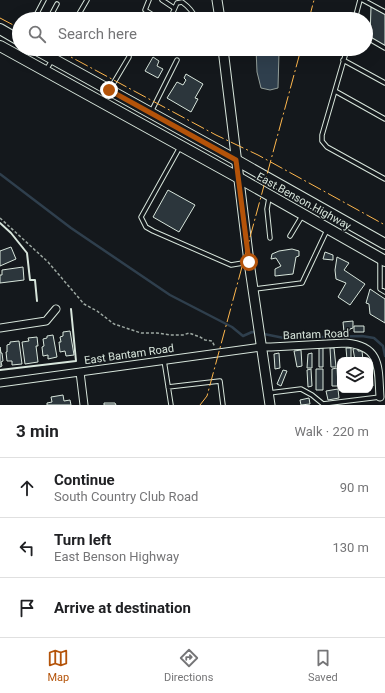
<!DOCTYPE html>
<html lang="en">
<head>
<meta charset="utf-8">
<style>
  :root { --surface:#fff; --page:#f2f2f2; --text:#202124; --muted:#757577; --line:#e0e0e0; --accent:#b45309 }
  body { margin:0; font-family:Roboto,sans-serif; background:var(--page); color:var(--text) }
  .controls { position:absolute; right:12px; bottom:12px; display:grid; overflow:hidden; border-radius:8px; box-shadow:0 4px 16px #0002 }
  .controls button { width:36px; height:36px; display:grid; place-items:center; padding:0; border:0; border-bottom:1px solid var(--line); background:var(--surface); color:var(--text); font:20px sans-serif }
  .stop { position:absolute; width:12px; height:12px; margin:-9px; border:3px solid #b45309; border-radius:50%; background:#fff }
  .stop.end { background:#b45309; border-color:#fff; box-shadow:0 1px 4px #0008 }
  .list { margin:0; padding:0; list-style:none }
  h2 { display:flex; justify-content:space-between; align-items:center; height:52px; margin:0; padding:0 16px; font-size:17px }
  h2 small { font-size:13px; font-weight:400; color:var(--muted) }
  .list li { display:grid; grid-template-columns:26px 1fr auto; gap:12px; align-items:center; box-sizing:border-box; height:60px; padding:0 16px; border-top:1px solid var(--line) }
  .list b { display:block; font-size:15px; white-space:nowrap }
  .list p { margin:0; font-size:13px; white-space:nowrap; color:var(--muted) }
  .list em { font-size:13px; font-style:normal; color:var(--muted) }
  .icon { flex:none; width:22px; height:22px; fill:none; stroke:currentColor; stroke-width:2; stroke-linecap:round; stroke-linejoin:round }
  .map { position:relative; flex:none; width:385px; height:405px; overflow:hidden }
  .search { position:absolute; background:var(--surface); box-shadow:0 4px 16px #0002; left:12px; right:12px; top:12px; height:44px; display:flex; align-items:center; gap:10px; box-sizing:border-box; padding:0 14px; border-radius:22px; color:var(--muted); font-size:15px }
  .sheet { height:232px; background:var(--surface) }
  nav { display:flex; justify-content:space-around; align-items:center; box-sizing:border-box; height:56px; border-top:1px solid var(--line); background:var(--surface); font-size:11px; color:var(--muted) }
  nav a { display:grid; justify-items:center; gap:2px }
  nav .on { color:var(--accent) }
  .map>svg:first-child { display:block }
</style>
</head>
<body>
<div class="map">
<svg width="385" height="405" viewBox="0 0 385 405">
  <rect width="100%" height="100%" fill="#14181c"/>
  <path fill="#2f3f4d" stroke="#939e99" d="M256 49H278L279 52 278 88 270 90 261 88 257 72Z"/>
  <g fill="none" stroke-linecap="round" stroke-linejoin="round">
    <path stroke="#2f3f4d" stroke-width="2.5" d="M0 174 71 228 170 295 232 327 243 336 252 332 259 333 284 338 362 336 374 338 383 346 385 356"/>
  </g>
  <path fill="#2c363c" stroke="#d8e6dc" d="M371 7 385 14V47L370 38Z
    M136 49H148L144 55Z
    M153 57 159 61 157 66 163 69 158 78 145 71Z
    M186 74 203 84 195 98 198 99 191 112 167 98 177 82 183 85 186 80 184 78Z
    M168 190 195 205 179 232 153 217Z
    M11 247 16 259 0 266V251Z
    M292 249 299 251V256L296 257 293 274 275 276V269L281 266 276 258 271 259 272 254 279 251Z
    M325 252 333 255V260L323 259Z
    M337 257 349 263 344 270 365 284 350 305 338 297 346 283 336 279 335 270Z
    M23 267 24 280 0 283V275H2V270Z
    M370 289 385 299V323L370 314 369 304 366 303Z
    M353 321V328L350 329 349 331 344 332 343 322Z
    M354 326H364V332H354Z
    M70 331 74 355 66 356 65 351 60 352 59 342H61L60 337 63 336V332Z
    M53 335 57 357 48 359V355L43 356 42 347 44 346 43 339 47 338V336Z
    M37 337 38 346H36L38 362 25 364 22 342 29 341 28 338Z
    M19 341 22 364 12 365V361H7L6 352H7V345L10 344V342Z
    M0 347 1 353H2L3 361 1 362 2 366 0 367Z
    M319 348H323V367H319Z
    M330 348H334L336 367H331Z
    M346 348H351V360H347Z
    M358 348V351H362L363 360H355L353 349Z
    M301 350 302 366 297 367 294 351Z
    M279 353 280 368 275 369 274 354Z
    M312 353V368H307L308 354Z
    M370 367H372L373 386H370Z
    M337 368 338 386H332V369Z
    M311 369 312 386 308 387 307 370Z
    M316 369H323V390H316Z
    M283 370 287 371 281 386 277 384Z
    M338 389 339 398 328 400 326 391Z
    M63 395 64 401 70 400 71 405H47V403L52 402 51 397Z
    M309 398 310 404 301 405 300 400Z
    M104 403H115L116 405H104Z"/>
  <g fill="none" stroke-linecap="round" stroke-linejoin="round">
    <defs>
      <path id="service" d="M149 0 145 10 159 19
        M162 0 174 8
        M363 0 385 12
        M34 19 44 0
        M49 19 57 4
        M76 19 87 0
        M170 19 177 3 182 2C189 7 193 11 196 19
        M196 19 218 14
        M355 19 360 0
        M366 37 385 48
        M347 49 322 135V141L327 147 385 179
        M343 60 385 83
        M46 70 59 49
        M110 89 129 57
        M335 91 385 119
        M151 112 177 60
        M180 147 141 217 146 227 153 231 231 265 249 262
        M269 198 267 209 270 238
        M290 236 302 216
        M380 259V289L385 292
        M255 289 302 283 327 230
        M164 360 171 405
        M168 387 220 381 223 405
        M269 393 301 389 312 395 323 404 380 397"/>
      <path id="minor" d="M0 328 46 321 56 309
        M80 372 84 405
        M0 383 261 347H271L346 343C382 346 378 369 380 397"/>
      <path id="tertiary" d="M217 0 220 19
        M223 49 249 262 270 405"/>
      <path id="secondary" d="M0 29 19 40
        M0 46 239 178 385 261
        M35 49 236 160 385 244"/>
    </defs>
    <use href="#service" stroke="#d8e6dc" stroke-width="5.5"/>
    <use href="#minor" stroke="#d8e6dc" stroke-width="9"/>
    <use href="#tertiary" stroke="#d8e6dc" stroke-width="11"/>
    <use href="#secondary" stroke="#d8e6dc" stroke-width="12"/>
    <path stroke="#9da8a2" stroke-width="1.5" stroke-dasharray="3 2" stroke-linecap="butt" d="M0 218 48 262 84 304 97 311 114 324 141 333H157L170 335H183L189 333 200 337 205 340 212 341 215 347"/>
    <use href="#service" stroke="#14181c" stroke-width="3.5"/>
    <use href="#minor" stroke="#14181c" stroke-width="7"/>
    <use href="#tertiary" stroke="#14181c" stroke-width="9"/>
    <use href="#secondary" stroke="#14181c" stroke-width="10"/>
    <path stroke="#d8e6dc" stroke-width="2" d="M0 223 11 233 27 253 30 280H35L37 301
      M0 370 76 361 71 309"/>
    <path stroke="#ffb74d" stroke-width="1" stroke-dasharray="14 3 2 3" stroke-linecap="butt" d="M0 18 19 28
      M309 19 314 0
      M56 49 216 135 258 155 329 194 385 225
      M200 405 207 396 301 49"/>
  </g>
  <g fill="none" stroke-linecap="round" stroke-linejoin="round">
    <path stroke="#b45309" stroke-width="5" d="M109 90 236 160 249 262"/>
  </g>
  <g text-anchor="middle" stroke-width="3" stroke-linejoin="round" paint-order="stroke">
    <g font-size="11" fill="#d8e6dc" stroke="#14181c">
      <text transform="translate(304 201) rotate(29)" y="4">East Benson Highway</text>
      <text transform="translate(316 334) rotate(-2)" y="4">Bantam Road</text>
      <text transform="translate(129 354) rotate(-8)" y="4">East Bantam Road</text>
    </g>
  </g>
</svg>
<div class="controls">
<button><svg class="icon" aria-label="layers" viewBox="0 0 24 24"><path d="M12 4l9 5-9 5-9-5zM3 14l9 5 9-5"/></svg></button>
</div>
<div class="stop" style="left:249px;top:262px"></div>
<div class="stop end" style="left:109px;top:90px"></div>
<div class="search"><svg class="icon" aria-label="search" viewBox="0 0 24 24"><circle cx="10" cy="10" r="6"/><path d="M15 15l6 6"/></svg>Search here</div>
</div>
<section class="sheet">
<h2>3 min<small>Walk · 220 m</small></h2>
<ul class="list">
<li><svg class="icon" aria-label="ahead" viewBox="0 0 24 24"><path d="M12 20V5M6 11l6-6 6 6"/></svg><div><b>Continue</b><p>South Country Club Road</p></div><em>90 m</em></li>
<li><svg class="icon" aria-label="left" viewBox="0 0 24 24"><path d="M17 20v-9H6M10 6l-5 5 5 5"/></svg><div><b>Turn left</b><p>East Benson Highway</p></div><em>130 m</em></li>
<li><svg class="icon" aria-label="arrive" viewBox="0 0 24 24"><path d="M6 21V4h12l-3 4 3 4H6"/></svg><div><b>Arrive at destination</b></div></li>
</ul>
</section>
<nav>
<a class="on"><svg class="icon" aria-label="map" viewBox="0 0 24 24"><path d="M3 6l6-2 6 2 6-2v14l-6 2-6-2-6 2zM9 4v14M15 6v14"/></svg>Map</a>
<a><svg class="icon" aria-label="directions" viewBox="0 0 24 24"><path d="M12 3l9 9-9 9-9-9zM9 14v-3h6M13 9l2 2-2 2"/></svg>Directions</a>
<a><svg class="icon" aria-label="saved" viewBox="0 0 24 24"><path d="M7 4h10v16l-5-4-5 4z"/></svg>Saved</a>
</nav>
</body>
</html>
